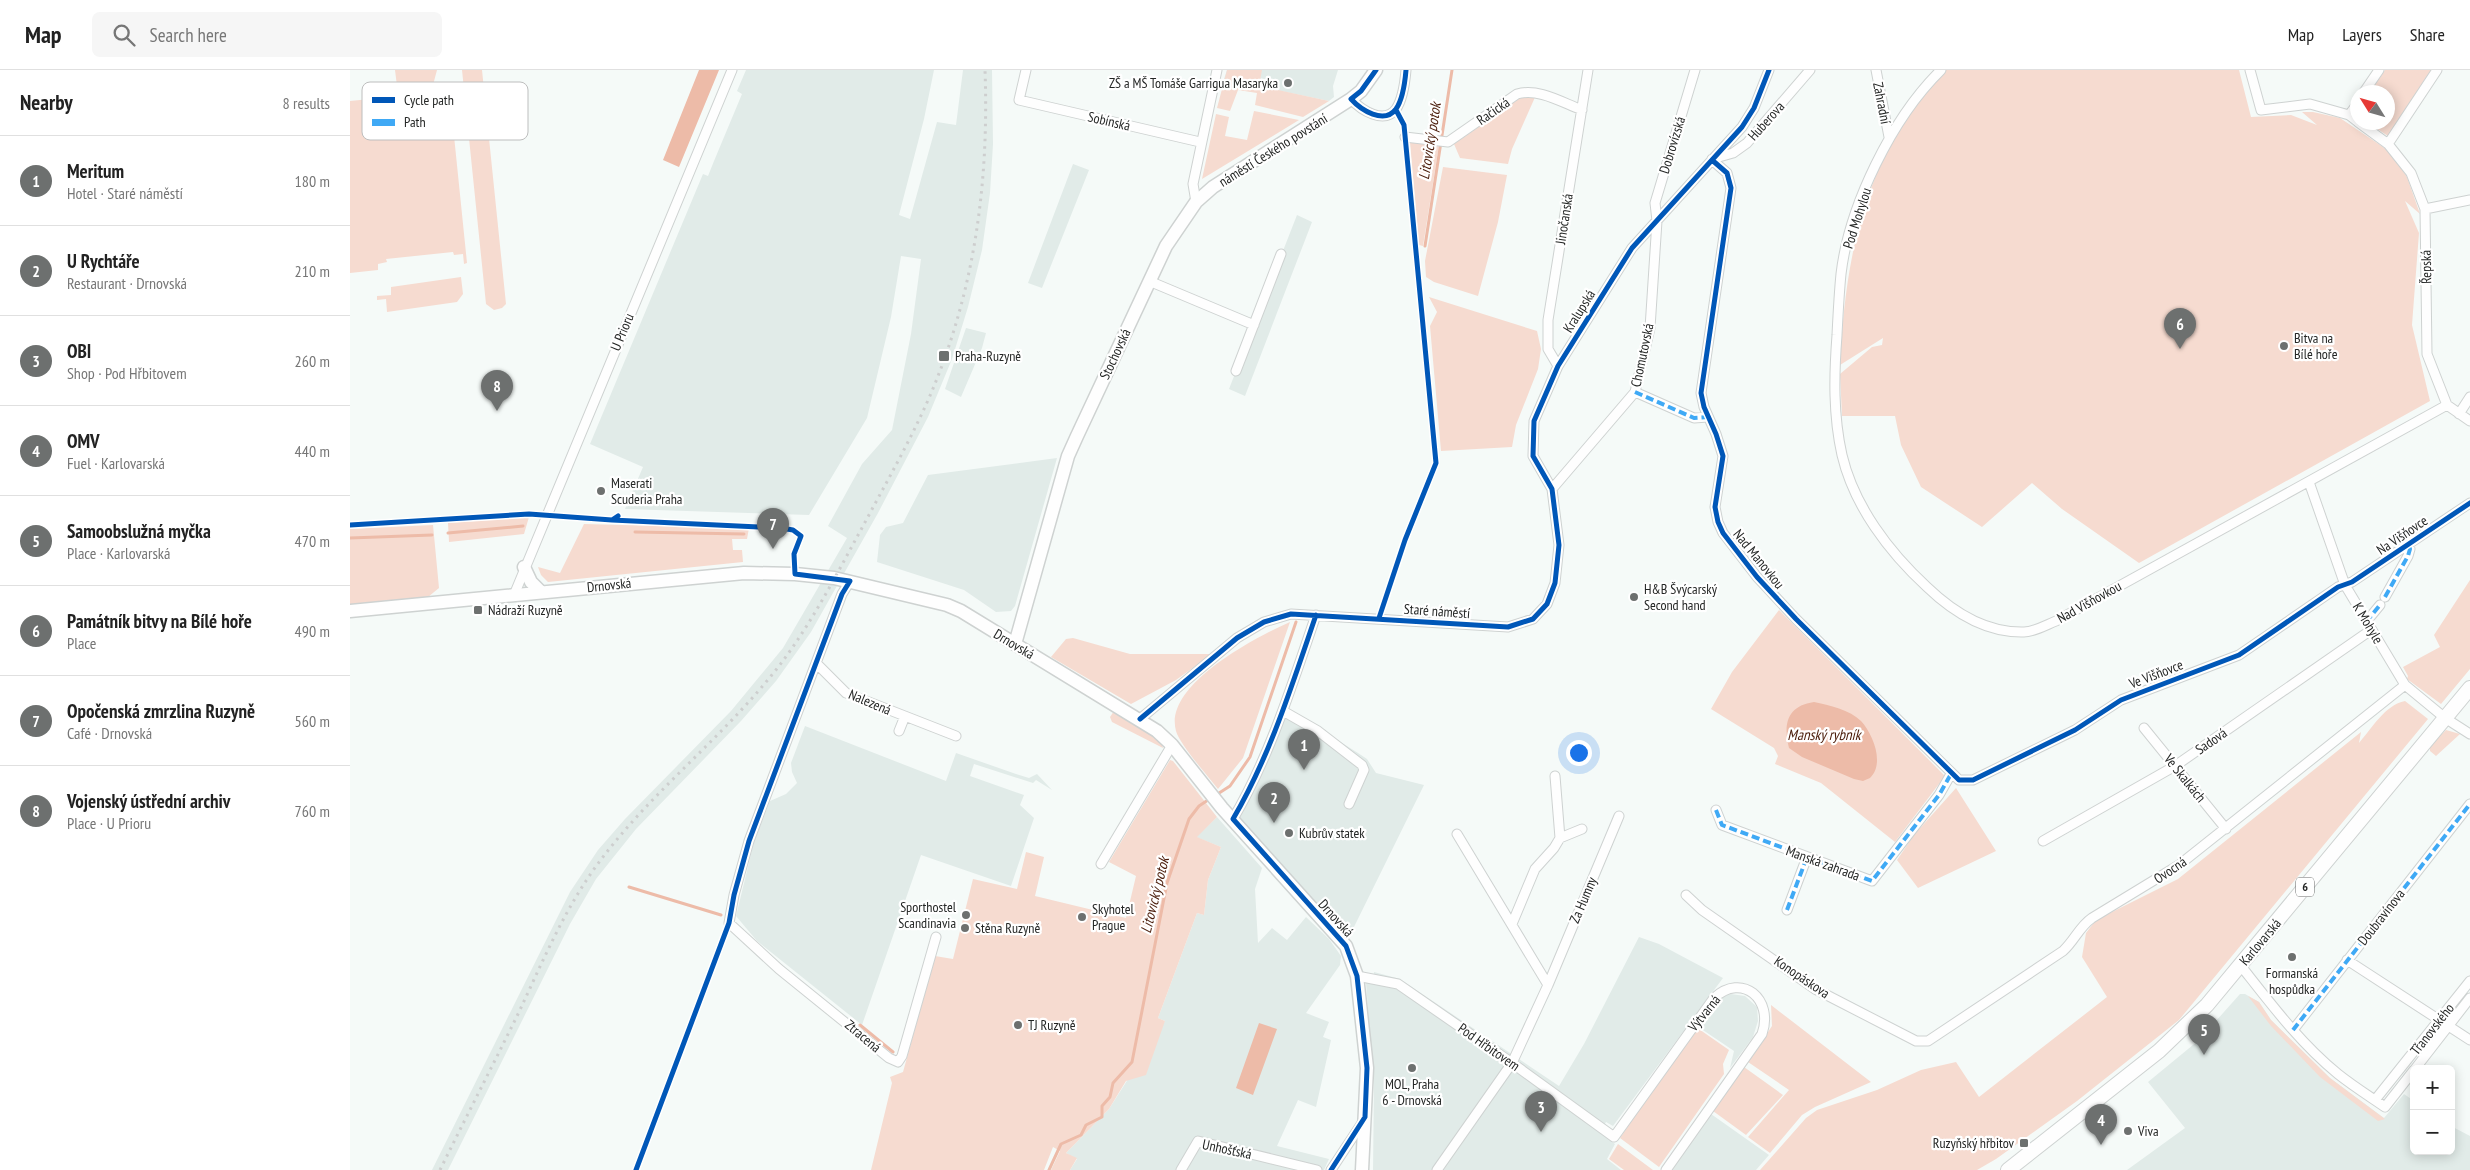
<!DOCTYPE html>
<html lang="en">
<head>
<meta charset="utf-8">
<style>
  :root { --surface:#fff; --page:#f6f6f6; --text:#222; --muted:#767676; --line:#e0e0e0; --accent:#6d706f }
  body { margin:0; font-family:"PT Sans Narrow",sans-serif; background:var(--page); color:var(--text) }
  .controls { position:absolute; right:15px; bottom:15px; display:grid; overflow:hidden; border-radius:8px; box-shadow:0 2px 12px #0003 }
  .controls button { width:45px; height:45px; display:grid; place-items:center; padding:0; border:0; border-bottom:1px solid var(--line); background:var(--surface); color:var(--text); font:25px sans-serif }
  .compass { position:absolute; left:2000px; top:15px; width:45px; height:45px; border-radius:50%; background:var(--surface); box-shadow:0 2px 12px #0003; rotate:307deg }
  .you { position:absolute; left:1228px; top:682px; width:18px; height:18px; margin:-12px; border:4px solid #fff; border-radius:50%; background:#1a73e8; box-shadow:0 0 0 8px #1a73e833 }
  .badge { display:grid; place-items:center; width:32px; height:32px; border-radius:50%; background:var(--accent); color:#fff; font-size:16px; font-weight:700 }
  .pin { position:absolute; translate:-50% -41px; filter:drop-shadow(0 1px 2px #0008) }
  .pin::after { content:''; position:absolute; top:26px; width:18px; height:15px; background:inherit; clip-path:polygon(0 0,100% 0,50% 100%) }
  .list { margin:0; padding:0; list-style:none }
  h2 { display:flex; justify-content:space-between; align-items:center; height:65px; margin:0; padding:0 20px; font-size:21px }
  h2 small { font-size:16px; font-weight:400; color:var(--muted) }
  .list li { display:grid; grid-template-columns:32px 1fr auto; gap:15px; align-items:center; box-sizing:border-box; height:90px; padding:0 20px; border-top:1px solid var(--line) }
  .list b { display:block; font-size:19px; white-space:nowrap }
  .list p { margin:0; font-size:16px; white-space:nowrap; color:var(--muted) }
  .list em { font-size:16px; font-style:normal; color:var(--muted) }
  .icon { flex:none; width:28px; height:28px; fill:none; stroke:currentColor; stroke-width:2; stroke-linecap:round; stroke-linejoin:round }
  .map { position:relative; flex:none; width:2120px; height:1100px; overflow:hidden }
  header { display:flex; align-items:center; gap:30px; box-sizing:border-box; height:70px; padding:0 25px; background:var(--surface); border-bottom:1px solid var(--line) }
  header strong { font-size:24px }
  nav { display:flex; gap:28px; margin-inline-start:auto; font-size:18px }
  .search { width:350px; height:45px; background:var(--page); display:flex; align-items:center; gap:12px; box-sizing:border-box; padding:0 18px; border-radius:8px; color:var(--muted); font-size:19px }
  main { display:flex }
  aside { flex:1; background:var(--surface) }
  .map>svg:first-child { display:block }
</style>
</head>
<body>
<header>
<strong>Map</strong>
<div class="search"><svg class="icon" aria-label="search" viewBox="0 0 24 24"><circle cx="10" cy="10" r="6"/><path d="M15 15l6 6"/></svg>Search here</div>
<nav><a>Map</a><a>Layers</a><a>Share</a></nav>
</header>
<main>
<aside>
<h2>Nearby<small>8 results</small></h2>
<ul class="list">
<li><span class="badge">1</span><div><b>Meritum</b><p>Hotel · Staré náměstí</p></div><em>180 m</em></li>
<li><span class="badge">2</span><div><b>U Rychtáře</b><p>Restaurant · Drnovská</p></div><em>210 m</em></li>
<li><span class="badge">3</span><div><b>OBI</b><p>Shop · Pod Hřbitovem</p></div><em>260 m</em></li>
<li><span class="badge">4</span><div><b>OMV</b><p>Fuel · Karlovarská</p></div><em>440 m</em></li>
<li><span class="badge">5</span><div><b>Samoobslužná myčka</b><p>Place · Karlovarská</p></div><em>470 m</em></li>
<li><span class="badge">6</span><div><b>Památník bitvy na Bílé hoře</b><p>Place</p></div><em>490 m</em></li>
<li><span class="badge">7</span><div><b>Opočenská zmrzlina Ruzyně</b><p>Café · Drnovská</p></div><em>560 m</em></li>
<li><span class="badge">8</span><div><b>Vojenský ústřední archiv</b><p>Place · U Prioru</p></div><em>760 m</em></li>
</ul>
</aside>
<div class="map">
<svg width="2120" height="1100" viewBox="0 0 2120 1100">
  <rect width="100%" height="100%" fill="#f5faf8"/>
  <path fill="#e1ebe8" d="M396 0H584L574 49 549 145 560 149 587 52 606 55 613 0H642L643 74 640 123 632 180 618 237 602 289 578 347 528 443 461 562 426 611 391 651 286 759 246 809 220 854 98 1100H82L220 822 248 780 275 749 381 641 433 578 497 468 478 456 512 394 542 360 561 264 571 189 551 186 541 247 517 348 459 445 275 439 293 397 240 374 353 104 358 106 364 91 392 24 387 21Z
    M877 0H988L983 16 984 27 979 31 874 9Z
    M723 94 739 100 692 218 678 213Z
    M947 145 962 152 895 326 879 319Z
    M616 258 636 263 632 278 611 327 595 319Z
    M707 388 665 536 661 541 646 542 614 520 527 492 530 465 536 457 553 453 578 405Z
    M930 634 1008 683 1017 689 1026 703 1074 715 1000 865 979 850 882 741 900 709Z
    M455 656 596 711 606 683 666 704 679 708 687 704 702 720 686 710 683 713 624 694 620 706 674 725 670 735 684 748 661 816 571 785 512 955 407 871 386 846 404 772 420 731 436 724 447 713 442 702 441 693Z
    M867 747 912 798 905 819 908 873 922 858 937 870 956 847 979 869 991 886 990 895 956 943 979 952 973 967 981 970 966 1037 948 1030 927 1076 979 1089 974 1100H720L727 1089 716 1083 759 1039 815 951 808 948 847 843 854 845 858 810 871 777 846 767Z
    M1289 867 1309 874 1373 908 1263 1056 1256 1052 1250 1063 1265 1074 1257 1089 1271 1100H1023L1024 1014 1016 913 1023 914 1024 902 1050 909 1209 1016 1234 974Z
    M1381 924 1395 926 1407 937 1408 951 1403 967 1380 998 1384 981 1347 956 1370 927Z
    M1890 924H1895L1909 932 1921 950 1980 1008 2034 1048 2054 1024 2064 1031V1081H2101V1056L2120 1066V1100H1777L1835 1058 1798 1012 1849 970Z
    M1361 1044 1419 1085 1406 1100H1322Z"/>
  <path fill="#f6dbd0" d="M45 0H87L83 15 93 35 48 24Z
    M112 0H132L156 234 152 238 144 240 136 234Z
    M877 0H912L909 16 979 31 953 47 905 35 907 23 888 20 880 41 867 38Z
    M1596 0H1889L1901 47 1941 45 1967 55 1952 42H1963L1990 48 2039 81 2057 107 2070 144 2055 131 2069 163 2062 255 2080 331 1789 493 1712 439 1682 413 1632 457 1571 417 1551 375 1545 346H1492L1490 304 1522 277 1532 275 1533 268 1490 295C1493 232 1501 167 1525 108 1529 98 1533 86 1538 76 1555 49 1575 24 1596 0Z
    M2035 0H2081L2038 66 2018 53 2038 52V22H2020Z
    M1186 25 1162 79 1158 94 1110 88 1104 74 1173 26Z
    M49 26 93 37 103 56 117 193 114 194 113 184 104 185 103 182 36 189 37 192 28 194V200L0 203V31L30 28 29 34 37 35 39 27Z
    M904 41 949 50 852 109 866 44 879 47 875 66 897 70Z
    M1060 72 1089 75 1073 176 1069 175Z
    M1093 97 1157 105 1148 152 1128 226 1084 212 1076 207 1075 191Z
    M111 207 113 224 107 232 37 242 36 229 27 230V226L41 225V217Z
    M1079 227 1187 261 1191 279 1188 299 1166 355 1162 377 1091 381 1080 256 1087 242Z
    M179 447 174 464 99 472 98 453Z
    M234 454 385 458H399L397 469H382L383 480H392L393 492 198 512 191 505 188 497 210 503Z
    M83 455 89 518 78 527 0 535V459Z
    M2120 510V599L2091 634 2057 609 2058 606 2053 597 2090 577 2084 565Z
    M1429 540 1595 706 1545 772 1471 713 1425 694 1428 686 1424 678 1361 639 1382 602Z
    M940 552 893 688 868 719C858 706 830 675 826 661 813 615 906 567 940 552Z
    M723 568 780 584H862L826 610 781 634 701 587 716 569Z
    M2055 631 2078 649 1829 950 1727 1031 1646 1089 1627 1100H1410L1456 1048 1467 1040 1527 1020 1571 1000 1606 992 1629 1027 1757 927 1732 887 1736 863 1746 850 1828 809 2011 662 2009 673C2022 658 2035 635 2055 631Z
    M764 641 811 672 813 678 762 652 760 647Z
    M2096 660 2110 664 2086 686 2080 681V676Z
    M820 690 823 691 867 747 847 767 871 777 858 810 854 845 847 843 808 948 815 951 796 1005 776 1011 759 1039 716 1083 727 1088 720 1100H701L710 1081 703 1077 694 1100H521L542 1013 540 1007 553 1002 585 886 603 889 623 809 667 819 676 782 694 787 685 826 776 848 786 806 759 792Z
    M1606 718 1646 781 1568 818 1547 790 1564 765Z
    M1898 926 1909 932 1921 950 1980 1008 2035 1049 2028 1051 1970 1007 1921 956Z
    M1421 935 1521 1012 1465 1037 1452 1045 1420 1083 1398 1067 1439 1020 1398 992 1422 956Z
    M1346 957 1379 980 1373 994 1374 1004 1309 1097 1270 1068Z
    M1394 997 1433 1025 1396 1065 1363 1041Z
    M1268 1074 1303 1100H1274L1259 1089Z"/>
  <path fill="#edbba8" d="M349 0H369L329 97 313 90Z
    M1464 632C1479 635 1500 640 1511 651 1523 664 1535 694 1520 708L1513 711 1504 709 1452 687 1439 678C1433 654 1437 636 1464 632Z
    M909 953 927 959 903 1025 886 1018Z"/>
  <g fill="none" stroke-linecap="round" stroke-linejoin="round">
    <path stroke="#edbba8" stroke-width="3" d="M1075 176 1102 0
      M285 462 394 464
      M98 463 173 456
      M0 468 82 465
      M866 725 880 716 900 687 946 552
      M279 817 371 845
      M510 955 543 982
      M699 1100 711 1074 731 1065 736 1055 752 1047V1036L760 1027 763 1013 782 992 817 813 839 749 849 736 861 728"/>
    <defs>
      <path id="street" d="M676 0 669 30 850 72
        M1526 0 1539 67
        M1591 0C1542 48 1499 136 1491 204 1489 224 1488 245 1487 265 1484 305 1483 345 1492 385 1504 436 1539 482 1577 517 1603 542 1636 563 1674 562 1684 562 1696 555 1706 551L2097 335
        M1900 0 1911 40 1960 34 1999 45 2008 52
        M2014 22 2029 0
        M1001 29C1011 40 1034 55 1046 39 1053 29 1055 12 1056 0
        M1999 45 2008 33
        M2008 52 2038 74 2061 103 2075 139 2077 284 2097 335 2120 351
        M1055 67 1098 72 1167 24C1189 18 1211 32 1232 40
        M2038 74 2087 0
        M1362 89 1383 83 1397 73 1460 0
        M1362 90 1377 103 1381 118 1351 323 1354 337 1366 364 1373 386 1365 437 1368 452 1373 463 1407 507 1446 549 1609 710H1623L1725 660 1771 630 1889 585 1988 517 2002 512 2120 433
        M846 132 843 114 867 0
        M2075 139 2120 130
        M799 211 904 255
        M1208 296 1198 279V250L1238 0
        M886 301 931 184
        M1285 322 1344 348 1358 347
        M2109 344 2120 327
        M1959 412 1995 515 2055 615 2095 648 2120 664
        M1202 419 1285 322 1300 258 1307 151 1305 133 1345 0
        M500 511 492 524 399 771 384 825 379 853 429 899 539 988 548 992 552 986 586 867
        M164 525 382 0
        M2035 527 2058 486 2060 479 2058 474
        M2016 552 2030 535
        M466 593 496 623 606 666
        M933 641 968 661 1012 695 1014 700 999 734
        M790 649 887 568 914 552 941 544 1158 557 1183 549 1197 534 1205 513 1209 475 1202 419 1183 386 1184 351 1208 296 1282 178 1392 57 1404 38 1419 0
        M1794 658 1876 759
        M549 661 555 646
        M1366 740 1372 755 1522 811 1589 725 1601 704
        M883 749C920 686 942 615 966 545
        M1107 764 1198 915
        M1210 768 1232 759
        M1693 771 1825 696 2021 560
        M751 794 822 675
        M1336 825 1352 840 1465 919 1566 971H1578L1713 881C1725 870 1729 857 1742 848L1829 795 2055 615
        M1437 840 1457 787
        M1162 854 1185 799 1204 778 1210 768 1205 706
        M1997 890 2120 970
        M1891 896C1921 934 1950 973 1988 1004 2003 1016 2019 1026 2035 1037L2064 1000
        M1007 906 1048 914 1162 993 1264 1067 1364 928C1392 902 1424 929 1412 964L1316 1100
        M1943 960 2120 734
        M2065 999 2120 928
        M2025 1030 2120 911
        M831 1100 848 1071 967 1100
        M981 1100 1014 1050
        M1087 1100 1162 993 1198 915 1269 746"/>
      <path id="secondary" d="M174 497 181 512 191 522
        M0 541 394 503 445 504 484 508 597 535 611 541 807 661 822 675 872 738 996 876 1007 906 1017 998 1012 1100
        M665 574 718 386 727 366 816 176 846 132 863 117 1001 29 1011 21 1026 0"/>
      <path id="primary" d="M1658 1100 1809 981 1857 935 2120 618"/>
    </defs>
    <use href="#street" stroke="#ced2d1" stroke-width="11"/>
    <use href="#secondary" stroke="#ced2d1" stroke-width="15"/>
    <use href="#primary" stroke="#ced2d1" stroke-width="16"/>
    <use href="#street" stroke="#fefefe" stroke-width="9"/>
    <use href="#secondary" stroke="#fefefe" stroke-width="12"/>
    <use href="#primary" stroke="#fefefe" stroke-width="14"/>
    <path stroke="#cdcece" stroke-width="3" stroke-dasharray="2.5 5" stroke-linecap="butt" d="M90 1100C116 1047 143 995 169 942 191 895 212 845 242 802 293 729 365 675 421 606 458 561 485 507 513 456 537 411 562 368 582 321 625 218 639 111 635 0"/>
    <path stroke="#3fa9f5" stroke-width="4" stroke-dasharray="8 4" stroke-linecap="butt" d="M1285 322 1344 348 1358 347
      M2035 527 2058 486 2060 479 2058 474
      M2016 552 2030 535
      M1366 740 1372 755 1522 811 1589 725 1601 704
      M1437 840 1457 787
      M1943 960 2120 734"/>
    <defs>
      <path id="cycleway" d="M1026 0 1011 21 1001 29C1011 40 1034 55 1046 39 1053 29 1055 12 1056 0
        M1362 90 1377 103 1381 118 1351 323 1354 337 1366 364 1373 386 1365 437 1368 452 1373 463 1407 507 1446 549 1609 710H1623L1725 660 1771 630 1889 585 1988 517 2002 512 2120 433
        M262 450 431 458 443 460 451 466 444 484 445 504 500 511 492 524 399 771 384 825 379 853 286 1100
        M0 455 179 444 262 450 268 446
        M966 545C942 615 920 686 883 749L996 876 1007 906 1017 998 1015 1047 981 1100
        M1029 548 1055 470 1086 393 1054 55 1046 40
        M790 649 887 568 914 552 941 544 1158 557 1183 549 1197 534 1205 513 1209 475 1202 419 1183 386 1184 351 1208 296 1282 178 1392 57 1404 38 1419 0"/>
    </defs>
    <use href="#cycleway" stroke="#fff" stroke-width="8"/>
    <use href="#cycleway" stroke="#0057b8" stroke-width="5"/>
  </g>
  <g fill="#6d706f" stroke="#fff" stroke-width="2">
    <circle cx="938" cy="13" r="5"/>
    <circle cx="1934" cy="276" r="5"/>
    <rect x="588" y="280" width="12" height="12" rx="2.5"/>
    <circle cx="251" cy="421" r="5"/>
    <circle cx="1284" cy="527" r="5"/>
    <rect x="123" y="535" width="10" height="10" rx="2.5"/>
    <circle cx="939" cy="763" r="5"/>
    <circle cx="616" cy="845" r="5"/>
    <circle cx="732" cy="847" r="5"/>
    <circle cx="615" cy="858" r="5"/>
    <circle cx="1942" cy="887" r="5"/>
    <circle cx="668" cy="955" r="5"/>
    <circle cx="1062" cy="998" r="5"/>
    <circle cx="1778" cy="1061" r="5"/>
    <rect x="1669" y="1068" width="10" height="10" rx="2.5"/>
  </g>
  <g text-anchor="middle" stroke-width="4.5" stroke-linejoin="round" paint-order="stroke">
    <rect fill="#fff" stroke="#666766" stroke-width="1" x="1946" y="807.5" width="18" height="19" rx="4"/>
    <g font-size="12" font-weight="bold" fill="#242625">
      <text x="1955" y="821">6</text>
    </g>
    <g font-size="14" fill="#242625" stroke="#fff" text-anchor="start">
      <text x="928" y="18" text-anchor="end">ZŠ a MŠ Tomáše Garrigua Masaryka</text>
      <text x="1944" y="273">Bitva na<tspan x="1944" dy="16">Bílé hoře</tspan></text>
      <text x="605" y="291">Praha-Ruzyně</text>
      <text x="261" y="418">Maserati<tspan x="261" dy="16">Scuderia Praha</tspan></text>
      <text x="1294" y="524">H&amp;B Švýcarský<tspan x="1294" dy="16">Second hand</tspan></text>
      <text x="138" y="545">Nádraží Ruzyně</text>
      <text x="949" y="768">Kubrův statek</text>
      <text x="606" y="842" text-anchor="end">Sporthostel<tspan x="606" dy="16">Scandinavia</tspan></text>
      <text x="742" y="844">Skyhotel<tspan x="742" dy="16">Prague</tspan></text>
      <text x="625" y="863">Stěna Ruzyně</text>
      <text x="1942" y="908" text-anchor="middle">Formanská<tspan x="1942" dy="16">hospůdka</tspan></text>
      <text x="678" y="960">TJ Ruzyně</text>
      <text x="1062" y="1019" text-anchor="middle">MOL, Praha<tspan x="1062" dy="16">6 - Drnovská</tspan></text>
      <text x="1788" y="1066">Viva</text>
      <text x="1664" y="1078" text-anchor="end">Ruzyňský hřbitov</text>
    </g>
    <g font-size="14" fill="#242625" stroke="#fff">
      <text transform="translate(1532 33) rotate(79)" y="5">Zahradní</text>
      <text transform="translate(1143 41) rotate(-35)" y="5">Račická</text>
      <text transform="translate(759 51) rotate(13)" y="5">Sobínská</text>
      <text transform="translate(1416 51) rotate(-48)" y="5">Huberova</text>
      <text transform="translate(1322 75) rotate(-73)" y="5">Dobrovízská</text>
      <text transform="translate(923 80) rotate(-32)" y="5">náměstí Českého povstání</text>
      <text transform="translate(1507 148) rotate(-72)" y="5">Pod Mohylou</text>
      <text transform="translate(1214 149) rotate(-81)" y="5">Jinočanská</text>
      <text transform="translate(2076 197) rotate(-91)" y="5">Řepská</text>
      <text transform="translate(1229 241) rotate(-58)" y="5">Kralupská</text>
      <text transform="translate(272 262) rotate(-67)" y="5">U Prioru</text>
      <text transform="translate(765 284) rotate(-65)" y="5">Stochovská</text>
      <text transform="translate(1292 285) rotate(-78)" y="5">Chomutovská</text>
      <text transform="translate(2052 465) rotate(-34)" y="5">Na Višňovce</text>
      <text transform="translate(1409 489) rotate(51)" y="5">Nad Manovkou</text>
      <text transform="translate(259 515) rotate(-6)" y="5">Drnovská</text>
      <text transform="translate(1739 532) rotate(-29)" y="5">Nad Višňovkou</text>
      <text transform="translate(1087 541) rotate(4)" y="5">Staré náměstí</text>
      <text transform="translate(2018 553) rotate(59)" y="5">K Mohyle</text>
      <text transform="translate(664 574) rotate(31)" y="5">Drnovská</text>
      <text transform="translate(1806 604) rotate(-21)" y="5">Ve Višňovce</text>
      <text transform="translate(520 632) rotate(23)" y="5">Nalezená</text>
      <text transform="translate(1861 671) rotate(-35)" y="5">Sadová</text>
      <text transform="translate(1835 708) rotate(51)" y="5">Ve Skalkách</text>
      <text transform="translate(1473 793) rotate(20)" y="5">Manská zahrada</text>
      <text transform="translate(1820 800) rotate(-34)" y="5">Ovocná</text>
      <text transform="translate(1233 830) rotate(-67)" y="5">Za Humny</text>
      <text transform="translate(2031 847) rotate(-52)" y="5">Doubravínova</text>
      <text transform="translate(986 848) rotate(48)" y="5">Drnovská</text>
      <text transform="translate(1910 872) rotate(-50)" y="5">Karlovarská</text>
      <text transform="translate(1452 907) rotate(34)" y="5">Konopáskova</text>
      <text transform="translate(1354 943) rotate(-51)" y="5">Výtvarná</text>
      <text transform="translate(2082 959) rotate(-52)" y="5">Třanovského</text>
      <text transform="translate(513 966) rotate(40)" y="5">Ztracená</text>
      <text transform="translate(1139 977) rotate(35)" y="5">Pod Hřbitovem</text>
      <text transform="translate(877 1079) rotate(12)" y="5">Unhošťská</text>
    </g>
    <g font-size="15" font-style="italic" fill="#4b1d0b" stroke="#fff">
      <text transform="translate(1080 71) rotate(-81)" y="5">Litovický potok</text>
      <text x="1474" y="670">Manský rybník</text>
      <text transform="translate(805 825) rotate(-76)" y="5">Litovický potok</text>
    </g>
  </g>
  <rect x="12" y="12" width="166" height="58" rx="8" fill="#fff" stroke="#bdbebe" stroke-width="1"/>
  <rect x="22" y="27" width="23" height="6" fill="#0057b8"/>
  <rect x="22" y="49" width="23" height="7" fill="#3fa9f5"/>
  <g font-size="14" fill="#242625">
    <text x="54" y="35">Cycle path</text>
    <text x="54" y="57">Path</text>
  </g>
</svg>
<div class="controls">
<button>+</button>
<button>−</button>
</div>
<svg class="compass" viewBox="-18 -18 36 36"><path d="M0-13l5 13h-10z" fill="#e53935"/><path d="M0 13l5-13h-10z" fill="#767676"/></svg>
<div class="you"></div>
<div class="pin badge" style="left:954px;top:700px">1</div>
<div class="pin badge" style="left:924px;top:753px">2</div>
<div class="pin badge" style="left:1191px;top:1062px">3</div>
<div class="pin badge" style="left:1751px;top:1075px">4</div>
<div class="pin badge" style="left:1854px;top:985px">5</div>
<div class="pin badge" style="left:1830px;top:279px">6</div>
<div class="pin badge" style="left:423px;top:479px">7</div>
<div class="pin badge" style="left:147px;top:341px">8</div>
</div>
</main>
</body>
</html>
